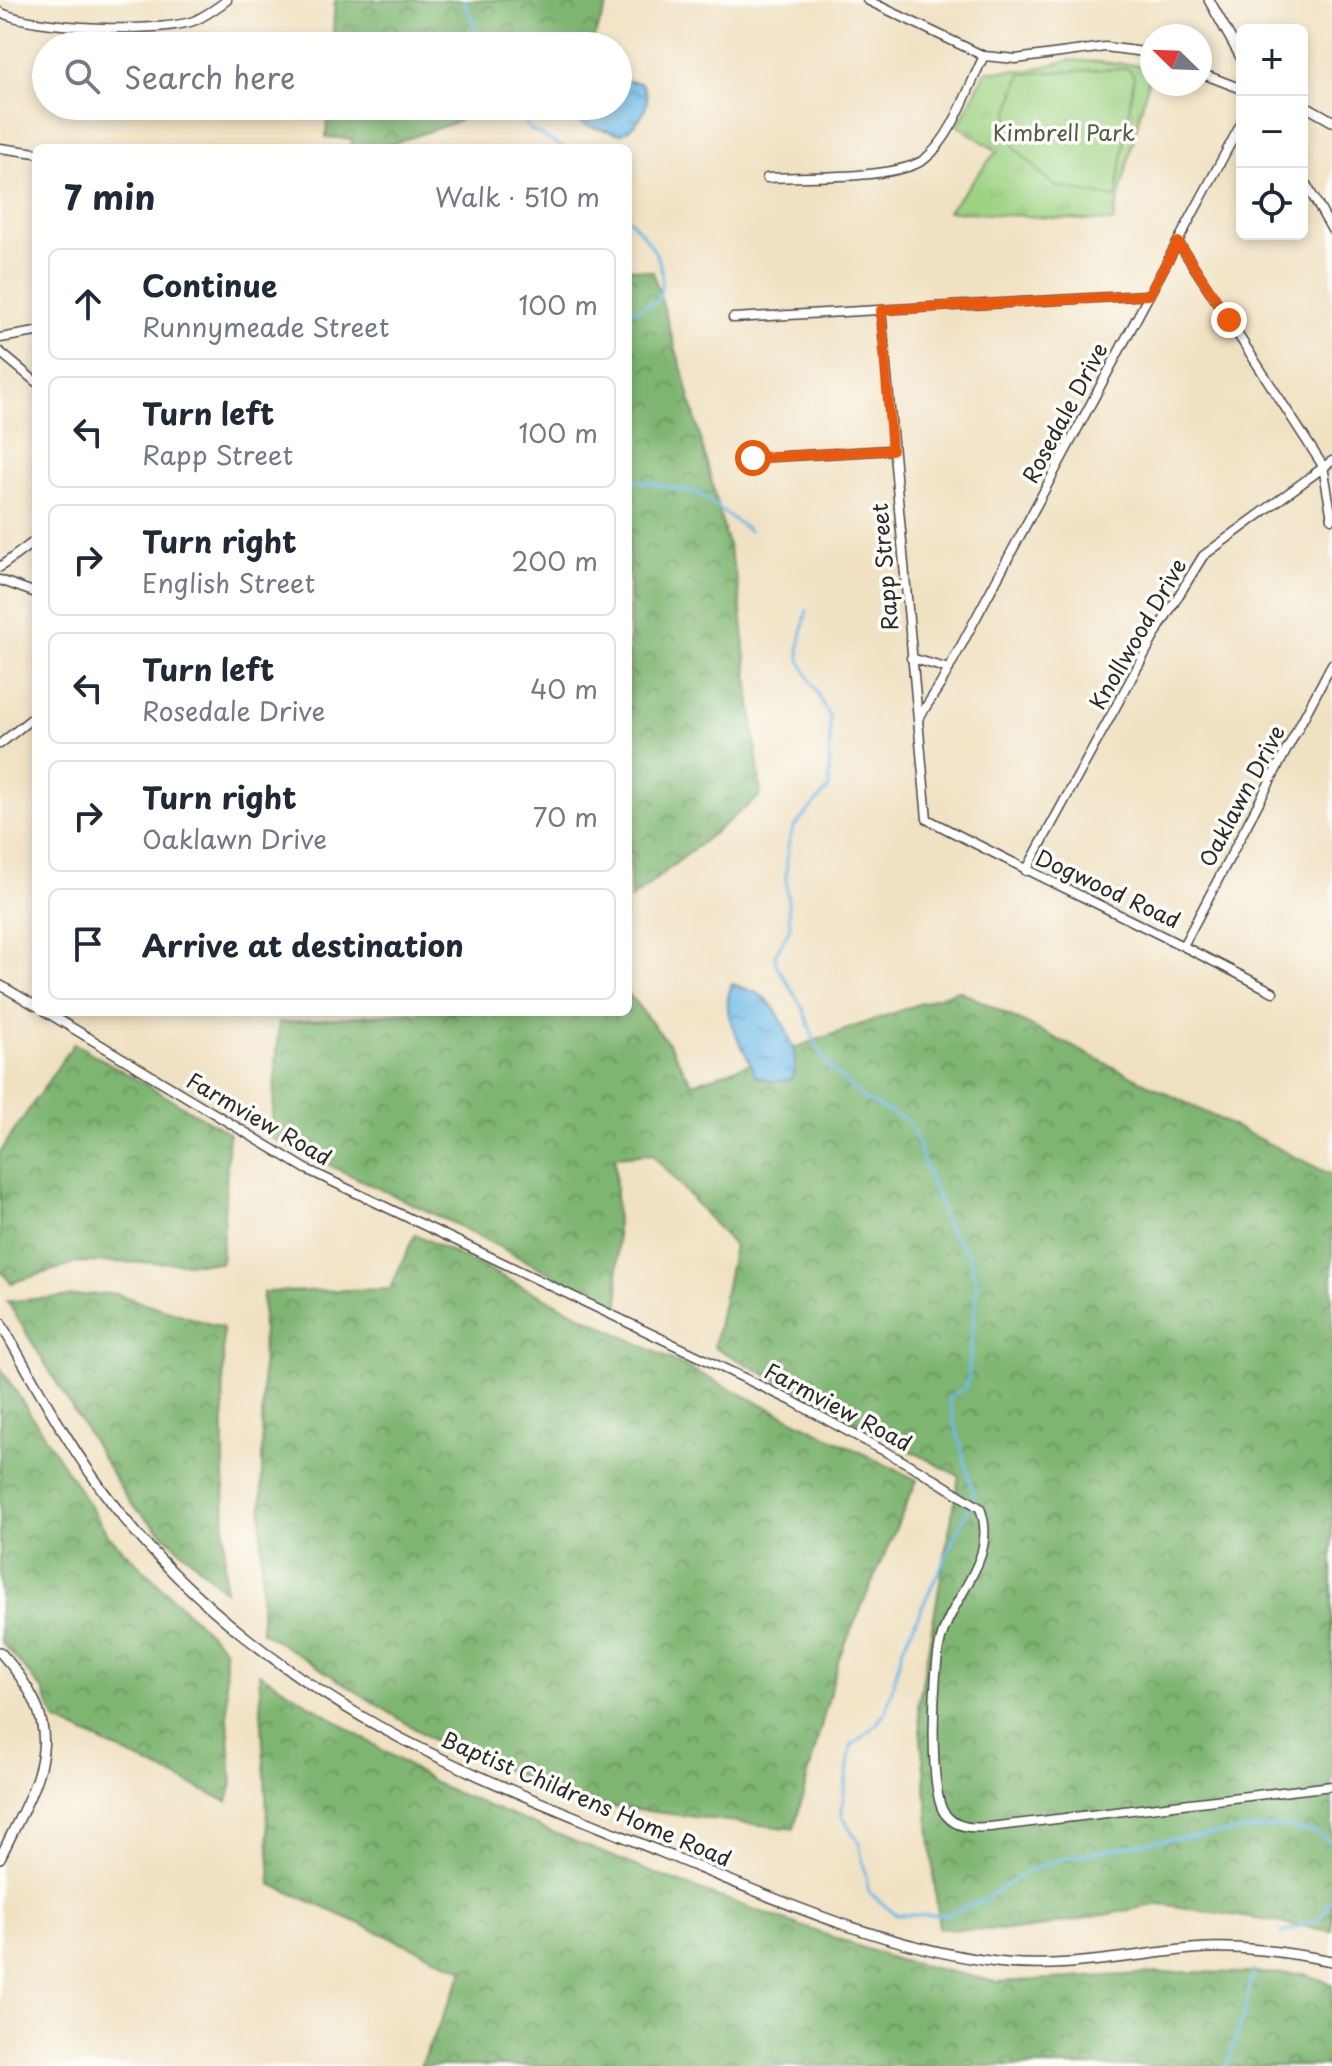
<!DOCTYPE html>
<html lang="en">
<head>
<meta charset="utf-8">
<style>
  :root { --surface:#fff; --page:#f6f6f7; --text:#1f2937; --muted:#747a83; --line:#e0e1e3 }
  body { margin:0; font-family:"Playpen Sans",sans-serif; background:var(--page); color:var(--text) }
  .controls { position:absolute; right:24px; top:24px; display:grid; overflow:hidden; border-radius:12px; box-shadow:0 4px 12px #0003 }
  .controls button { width:72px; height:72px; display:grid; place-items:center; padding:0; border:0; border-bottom:2px solid var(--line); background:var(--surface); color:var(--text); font:40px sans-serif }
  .compass { position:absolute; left:1140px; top:24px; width:72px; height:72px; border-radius:50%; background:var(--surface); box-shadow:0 4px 12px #0003; rotate:293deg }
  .stop { position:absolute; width:24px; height:24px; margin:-18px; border:6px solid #ea580c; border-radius:50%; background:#fff }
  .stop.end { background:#ea580c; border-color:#fff; box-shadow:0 2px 8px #0008 }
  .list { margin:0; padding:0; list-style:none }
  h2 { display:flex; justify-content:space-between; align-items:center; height:104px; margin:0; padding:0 32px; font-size:34px }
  h2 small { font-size:26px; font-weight:400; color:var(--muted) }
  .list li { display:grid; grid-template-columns:52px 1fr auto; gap:24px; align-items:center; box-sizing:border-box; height:112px; margin:0 16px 16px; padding:0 16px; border:2px solid var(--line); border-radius:12px }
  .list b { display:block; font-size:30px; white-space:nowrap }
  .list p { margin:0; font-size:26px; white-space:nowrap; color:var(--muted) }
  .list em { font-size:26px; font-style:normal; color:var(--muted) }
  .icon { flex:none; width:44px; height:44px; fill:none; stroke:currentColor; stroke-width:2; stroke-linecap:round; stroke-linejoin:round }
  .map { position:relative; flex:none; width:1332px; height:2066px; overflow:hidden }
  .search { position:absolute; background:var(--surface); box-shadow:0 4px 12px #0003; left:32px; top:32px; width:600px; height:88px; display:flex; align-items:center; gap:20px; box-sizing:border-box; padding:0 28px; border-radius:44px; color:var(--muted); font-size:30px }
  .panel { position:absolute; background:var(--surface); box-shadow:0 4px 12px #0003; left:32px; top:144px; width:600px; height:872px; border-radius:12px }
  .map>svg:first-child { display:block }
</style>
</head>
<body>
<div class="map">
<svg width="1332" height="2066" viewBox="0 0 1332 2066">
  <defs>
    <pattern id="grass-tufts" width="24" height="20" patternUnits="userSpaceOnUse" patternTransform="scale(2)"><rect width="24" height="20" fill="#9ed383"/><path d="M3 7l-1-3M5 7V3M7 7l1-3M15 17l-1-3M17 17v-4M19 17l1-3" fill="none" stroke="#88b571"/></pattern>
    <pattern id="forest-crowns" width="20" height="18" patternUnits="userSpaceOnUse" patternTransform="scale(2)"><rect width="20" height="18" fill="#7eb571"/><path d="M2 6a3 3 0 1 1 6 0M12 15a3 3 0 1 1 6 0" fill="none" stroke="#67935d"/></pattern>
    <pattern id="water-ripples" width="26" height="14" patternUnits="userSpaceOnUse" patternTransform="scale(2)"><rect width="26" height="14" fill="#6ebbe8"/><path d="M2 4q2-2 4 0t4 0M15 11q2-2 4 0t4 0" fill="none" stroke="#5b98bc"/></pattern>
  </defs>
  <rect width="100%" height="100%" fill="#fdfcf7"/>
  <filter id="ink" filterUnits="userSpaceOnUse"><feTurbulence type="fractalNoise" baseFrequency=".0125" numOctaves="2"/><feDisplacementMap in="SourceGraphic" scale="16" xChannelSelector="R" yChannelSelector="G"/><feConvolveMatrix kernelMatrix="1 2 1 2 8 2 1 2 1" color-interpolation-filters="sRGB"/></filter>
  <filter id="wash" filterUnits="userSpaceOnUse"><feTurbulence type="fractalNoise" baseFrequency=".006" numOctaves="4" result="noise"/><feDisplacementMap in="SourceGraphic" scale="32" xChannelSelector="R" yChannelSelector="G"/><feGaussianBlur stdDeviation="1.8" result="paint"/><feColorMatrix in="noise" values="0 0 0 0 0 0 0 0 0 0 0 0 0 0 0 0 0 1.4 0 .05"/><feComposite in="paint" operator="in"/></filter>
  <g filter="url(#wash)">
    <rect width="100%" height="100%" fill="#f0e1c2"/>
    <path fill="url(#grass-tufts)" stroke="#647f57" stroke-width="2" d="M1070 60 1152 66 1113 222 948 211 997 151 958 126 986 71 1029 70Z"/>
    <path fill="url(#forest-crowns)" stroke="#54704e" stroke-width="2" d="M335 0H610L590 46H332Z
      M328 106H464L459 121 380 148H351L352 139 326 137Z
      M628 268 653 272 686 383 738 584 761 795 630 900Z
      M958 990 1332 1175V1931L1161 1904 1024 1930 939 1929 918 1706 959 1476 714 1347 734 1246 652 1154 615 1157 619 1309 455 1224 271 1138 279 1023 407 1012H628V993L671 1047 692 1084Z
      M74 1043 229 1133 221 1263 80 1262 11 1283 0 1270V1152Z
      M415 1234 917 1480 839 1658 794 1829 596 1805 439 1744 261 1631 263 1292 390 1289Z
      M113 1293 223 1328 225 1591 130 1503 7 1301Z
      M0 1367 109 1536 224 1648 232 1787 228 1802 55 1720 44 1692 0 1640Z
      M259 1673 444 1788 655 1874 897 1960 997 1982 1181 1972 1305 1974 1332 1984V2066H420L464 1970 271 1884Z"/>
    <path fill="#9ed383" stroke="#647f57" stroke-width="2" d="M1128 68 1134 77 1116 198 1054 186 1015 148 1008 115 1021 74Z"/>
    <path fill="url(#water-ripples)" stroke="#4c738a" stroke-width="2" d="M622 80 641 83C656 103 640 124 621 134L588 126 549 106H618V81Z
      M732 984C743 988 756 991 766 999 782 1014 804 1059 791 1079L772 1082 755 1075C745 1044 717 1018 732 984Z"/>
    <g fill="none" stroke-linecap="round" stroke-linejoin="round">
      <path stroke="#6ebbe8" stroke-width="3" d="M464 0 482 46
        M512 106 531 130 565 148
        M628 218C651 243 671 264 658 301L628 312
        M628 479 698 493 749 531
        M807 610 799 646 800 660 830 718 829 788 793 828 788 846 786 877 790 928 775 955 776 964 803 1008 815 1042 828 1066 865 1100 910 1122 948 1229 969 1255 977 1285 968 1377 965 1388 950 1397 949 1402 974 1496 902 1650 886 1712 873 1728 851 1746 842 1807V1816L859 1843 869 1892 896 1915H945L986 1899 1027 1871 1066 1858 1155 1841 1281 1826 1316 1833 1332 1843
        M1282 1933 1320 1919 1332 1899
        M1226 2066 1243 2019 1253 1971"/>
    </g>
  </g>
  <g filter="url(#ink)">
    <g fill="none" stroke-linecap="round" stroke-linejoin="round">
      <defs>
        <path id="minor" d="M867 0 984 56 1016 59 1105 47 1152 53
          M0 12C32 29 162 34 196 20 206 15 218 7 227 0
          M1200 73 1242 89
          M0 148 36 153
          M1302 177 1332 230
          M767 178C804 176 900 180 926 158 954 135 968 87 984 56
          M1178 242 1323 466 1332 519
          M881 310 927 819C1042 879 1159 932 1273 992
          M733 318 1149 295
          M0 338 36 332
          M0 352 36 382
          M753 458 892 450
          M0 567 36 540
          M0 580 36 593
          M911 658 949 669
          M918 719 940 685 1242 122
          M0 744 36 715
          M1026 871 1161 624 1203 556 1332 461
          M1184 944 1332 664
          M0 985 36 1006
          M46 1012 306 1169 792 1401 921 1471 980 1508C999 1559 953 1594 941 1639 933 1667 928 1793 945 1814 957 1829 972 1828 990 1827L1332 1786"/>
        <path id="tertiary" d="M1209 0 1242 59
          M1302 104 1332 121
          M0 1322C36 1385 71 1451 116 1508 190 1603 296 1683 402 1739 485 1782 574 1816 661 1852 768 1896 880 1947 996 1962 1063 1970 1126 1955 1192 1949 1239 1945 1286 1952 1332 1961
          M0 1652C73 1732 41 1773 0 1858"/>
      </defs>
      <use href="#minor" stroke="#494642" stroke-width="11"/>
      <use href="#tertiary" stroke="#494642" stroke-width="12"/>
      <use href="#minor" stroke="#fff" stroke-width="8"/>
      <use href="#tertiary" stroke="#fff" stroke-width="9"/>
    </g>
  </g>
  <g fill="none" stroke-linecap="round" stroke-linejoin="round" filter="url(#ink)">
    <path stroke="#ea580c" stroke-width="10" d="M753 458 892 450 881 310 1149 295 1178 242 1229 320"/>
  </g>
  <g text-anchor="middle" stroke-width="7" stroke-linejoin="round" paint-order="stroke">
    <g font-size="22" fill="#4e5d45" stroke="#fdfcf7">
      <text x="1064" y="141">Kimbrell Park</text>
    </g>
    <g font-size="22" fill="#2b2b2b" stroke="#fdfcf7">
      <text transform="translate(1065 413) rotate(-62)" y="8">Rosedale Drive</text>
      <text transform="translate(885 567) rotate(-95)" y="8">Rapp Street</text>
      <text transform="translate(1138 634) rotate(-60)" y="8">Knollwood Drive</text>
      <text transform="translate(1242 796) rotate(-62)" y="8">Oaklawn Drive</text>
      <text transform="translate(1108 889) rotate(25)" y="8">Dogwood Road</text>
      <text transform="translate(259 1119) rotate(30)" y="8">Farmview Road</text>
      <text transform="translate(838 1407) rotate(28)" y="8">Farmview Road</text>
      <text transform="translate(586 1799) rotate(23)" y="8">Baptist Childrens Home Road</text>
    </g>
  </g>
</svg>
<div class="controls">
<button>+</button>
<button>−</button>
<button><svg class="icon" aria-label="locate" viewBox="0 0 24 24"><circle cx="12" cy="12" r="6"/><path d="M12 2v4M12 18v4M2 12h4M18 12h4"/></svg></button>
</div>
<svg class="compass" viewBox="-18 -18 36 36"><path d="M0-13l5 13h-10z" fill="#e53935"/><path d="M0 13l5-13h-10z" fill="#747a83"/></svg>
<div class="stop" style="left:753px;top:458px"></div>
<div class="stop end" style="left:1229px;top:320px"></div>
<div class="search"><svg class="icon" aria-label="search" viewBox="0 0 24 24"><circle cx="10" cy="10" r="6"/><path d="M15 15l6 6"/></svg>Search here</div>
<section class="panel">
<h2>7 min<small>Walk · 510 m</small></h2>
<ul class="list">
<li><svg class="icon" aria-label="ahead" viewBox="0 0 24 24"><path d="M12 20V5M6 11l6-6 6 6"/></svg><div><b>Continue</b><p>Runnymeade Street</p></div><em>100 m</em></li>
<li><svg class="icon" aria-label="left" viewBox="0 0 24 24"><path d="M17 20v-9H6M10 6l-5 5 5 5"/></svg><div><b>Turn left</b><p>Rapp Street</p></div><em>100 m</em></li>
<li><svg class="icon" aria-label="right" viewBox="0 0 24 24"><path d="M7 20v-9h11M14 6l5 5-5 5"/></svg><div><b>Turn right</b><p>English Street</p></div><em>200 m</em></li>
<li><svg class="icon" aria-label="left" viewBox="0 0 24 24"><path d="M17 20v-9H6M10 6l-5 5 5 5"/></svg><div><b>Turn left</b><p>Rosedale Drive</p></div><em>40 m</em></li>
<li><svg class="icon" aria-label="right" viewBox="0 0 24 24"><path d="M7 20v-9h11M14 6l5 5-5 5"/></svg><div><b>Turn right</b><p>Oaklawn Drive</p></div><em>70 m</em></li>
<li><svg class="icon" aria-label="arrive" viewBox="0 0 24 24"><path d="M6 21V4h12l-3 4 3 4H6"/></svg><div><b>Arrive at destination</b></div></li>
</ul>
</section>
</div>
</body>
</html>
